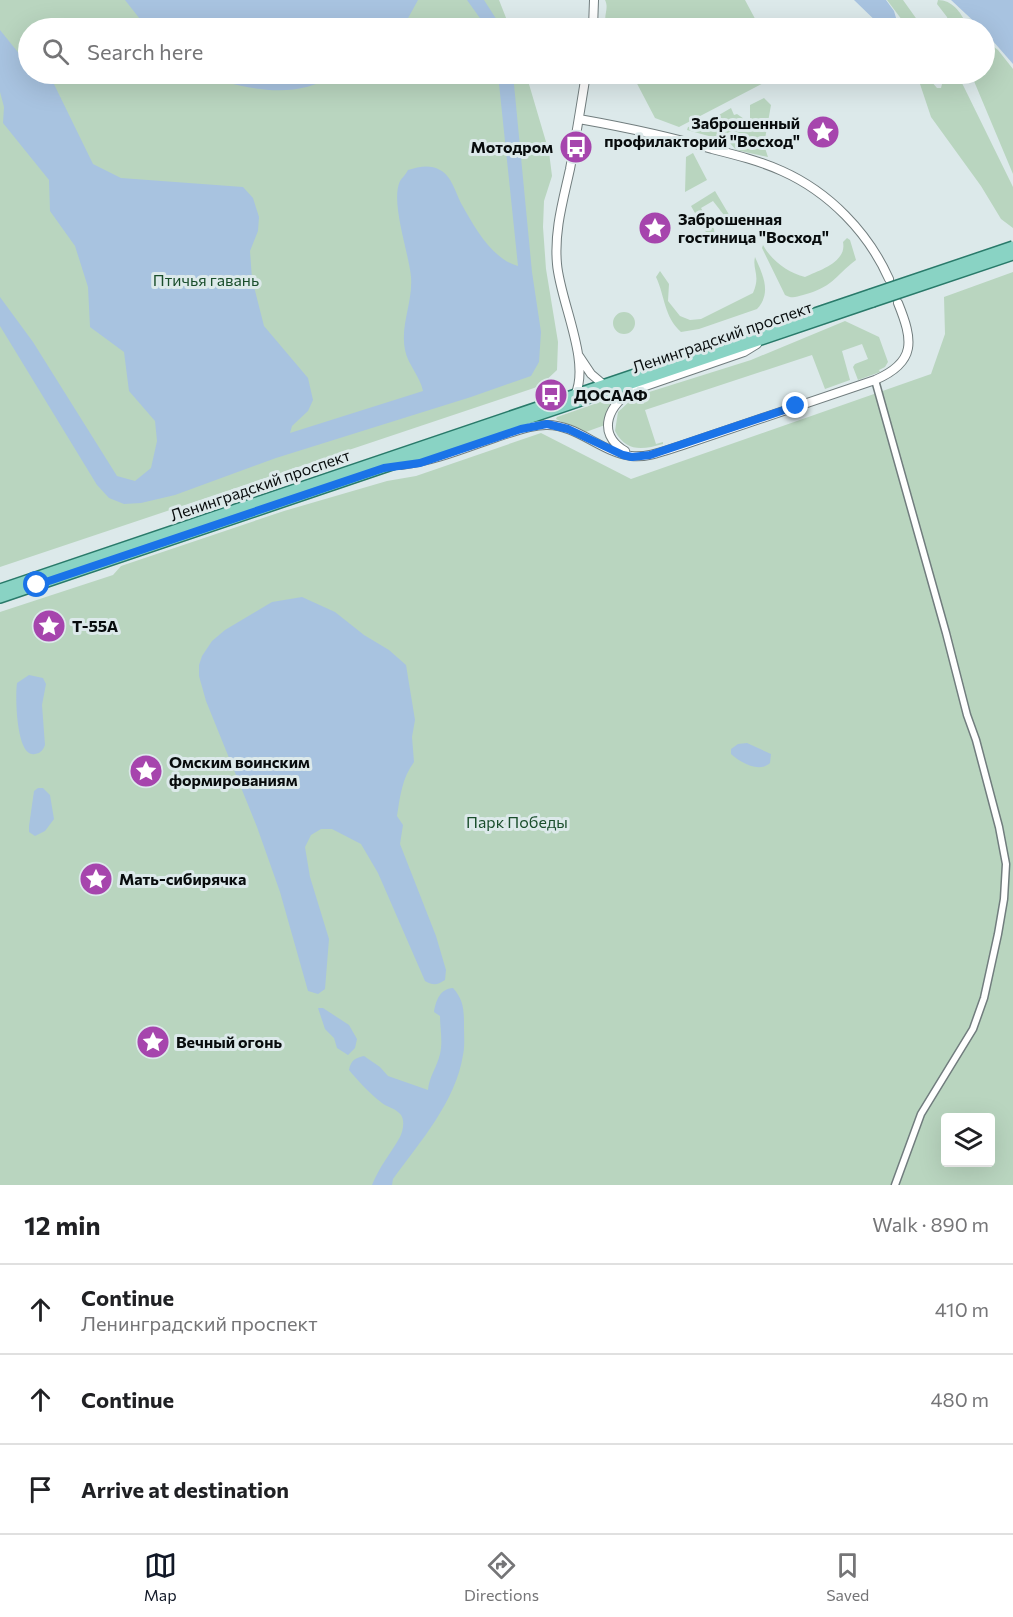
<!DOCTYPE html>
<html lang="en">
<head>
<meta charset="utf-8">
<style>
  :root { --surface:#fff; --page:#f2f2f2; --text:#202124; --muted:#757577; --line:#e0e0e0; --accent:#111827 }
  body { margin:0; font-family:Commissioner,sans-serif; background:var(--page); color:var(--text) }
  .controls { position:absolute; right:18px; bottom:18px; display:grid; overflow:hidden; border-radius:6px; box-shadow:0 6px 24px #0002 }
  .controls button { width:54px; height:54px; display:grid; place-items:center; padding:0; border:0; border-bottom:2px solid var(--line); background:var(--surface); color:var(--text); font:30px sans-serif }
  .stop { position:absolute; width:18px; height:18px; margin:-14px; border:4px solid #1a73e8; border-radius:50%; background:#fff }
  .stop.end { background:#1a73e8; border-color:#fff; box-shadow:0 2px 6px #0008 }
  .list { margin:0; padding:0; list-style:none }
  h2 { display:flex; justify-content:space-between; align-items:center; height:78px; margin:0; padding:0 24px; font-size:26px }
  h2 small { font-size:20px; font-weight:400; color:var(--muted) }
  .list li { display:grid; grid-template-columns:39px 1fr auto; gap:18px; align-items:center; box-sizing:border-box; height:90px; padding:0 24px; border-top:2px solid var(--line) }
  .list b { display:block; font-size:22px; white-space:nowrap }
  .list p { margin:0; font-size:20px; white-space:nowrap; color:var(--muted) }
  .list em { font-size:20px; font-style:normal; color:var(--muted) }
  .icon { flex:none; width:33px; height:33px; fill:none; stroke:currentColor; stroke-width:2; stroke-linecap:round; stroke-linejoin:round }
  .map { position:relative; flex:none; width:1013px; height:1185px; overflow:hidden }
  .search { position:absolute; background:var(--surface); box-shadow:0 6px 24px #0002; left:18px; right:18px; top:18px; height:66px; display:flex; align-items:center; gap:15px; box-sizing:border-box; padding:0 21px; border-radius:33px; color:var(--muted); font-size:22px }
  .sheet { height:348px; background:var(--surface) }
  nav { display:flex; justify-content:space-around; align-items:center; box-sizing:border-box; height:84px; border-top:2px solid var(--line); background:var(--surface); font-size:16px; color:var(--muted) }
  nav a { display:grid; justify-items:center; gap:3px }
  nav .on { color:var(--accent) }
  .map>svg:first-child { display:block }
</style>
</head>
<body>
<div class="map">
<svg width="1013" height="1185" viewBox="0 0 1013 1185">
  <rect width="100%" height="100%" fill="#dce9ea"/>
  <path fill="#b9d5bf" fill-rule="evenodd" d="M0 0H499L510 28H28V74H526L549 152 552 176 544 201 543 227 546 269 558 342 557 370 540 386 0 567Z
    M605 0H745L760 28H608C601 17 610 10 605 0Z
    M887 0H903L923 28H908Z
    M938 0C952 0 961 12 966 24L978 28H950L947 17 937 4Z
    M985 40 998 50 1013 69V174L971 74H984Z
    M632 74H781L679 127 655 118Z
    M918 74H925L937 88H941L942 84 937 74H956L961 81 1013 187V228L1001 219 981 186 931 117 920 84Z
    M764 98 771 105 765 139 761 142V147L765 148 768 157 736 150 730 143 731 140 727 138 723 140 687 130 688 127 705 123 731 108 734 115 737 114 747 121 750 120V105Z
    M693 153 707 180 685 192 686 157Z
    M715 191 731 218 727 219 713 201 701 208 714 229 715 237 711 241 691 206Z
    M847 238 850 240 856 260C834 277 833 287 803 295 796 297 792 299 785 295L762 248 763 245C771 260 788 273 805 277 820 270 847 262 843 242Z
    M755 257C763 275 772 293 757 309L699 329 681 332C664 317 665 296 656 277L660 271 669 284 668 301 680 316 690 320 701 319 753 293C761 275 752 270 755 257Z
    M1013 272V1185H0V612L113 575 121 566 284 511 387 481 416 476 541 433 631 479 931 374 945 334 944 297ZM946 1118H990V1162H946Z
    M613 323a11 11 0 1 1 22 0a11 11 0 1 1-22 0Z
    M845 321 879 337 888 362 885 367 879 370 880 372 858 380 853 367 855 364 868 359 862 344 842 351 850 380 825 389 812 355 645 410 656 444 663 442V444C642 450 626 452 615 431L618 412 631 400 646 393 751 360Z
    M623 394 605 425 583 433 556 419 557 417Z"/>
  <path fill="#a8c3e0" d="M125 0H418L407 20 395 28H147Z
    M467 0H484L502 28H487Z
    M854 0H886L894 11 899 28H883Z
    M951 0H1013V64L985 32 984 28H981Z
    M0 30 21 56 28 61V74H45L51 78 93 164 121 178 243 187 253 198 259 217 258 231 250 251 252 279 264 326 308 378 313 400 308 411 292 426 290 433 423 391C420 376 408 365 405 350 400 325 413 302 411 277 409 253 390 202 400 181 402 178 406 174 408 170 419 167 429 164 440 170 452 176 456 194 462 205 475 228 492 259 518 266L498 74H513L532 272 541 332 539 362 531 376 471 397 276 458 175 495 141 503 124 504 109 498 97 485 0 326V297L33 342 117 476 135 481 151 468 157 441 155 421 129 391 124 352 90 327 88 287 75 246 50 211 49 180 3 123 4 107 0 92Z
    M197 74H334C294 103 240 87 197 74Z
    M302 597 335 612 364 635 389 650 406 665 415 720 412 737 414 762C402 778 400 797 397 816L403 825 400 844 436 936 446 970 445 980C437 985 434 986 425 981L378 873 361 844 332 829H321L311 835 305 847 310 877 329 939 325 989 318 994 308 991 280 892 257 827 206 701 199 676V665L202 656 212 641 225 630 272 602Z
    M29 675 43 678 46 684 42 705 45 745C43 750 41 753 35 754 16 759 15 695 17 683Z
    M747 743 771 754 770 763C759 773 741 763 731 754V749L738 744Z
    M38 788H43L50 795 54 819 45 831 35 836 29 832V826L34 791Z
    M453 988C464 1000 464 1011 464 1027 464 1036 465 1046 463 1055 456 1101 420 1142 393 1179L392 1185H372C379 1167 391 1153 400 1137 403 1131 405 1121 401 1115 397 1109 387 1107 382 1103 369 1093 359 1082 349 1070 351 1060 355 1058 364 1056L380 1067 388 1076 428 1090C429 1077 437 1067 440 1054 443 1042 440 1028 440 1016L434 1012C436 1000 440 989 453 988Z
    M318 1008H323L349 1025 357 1039 355 1048 348 1055 337 1048 334 1038 325 1029Z"/>
  <g fill="none" stroke-linecap="round" stroke-linejoin="round">
    <defs>
      <path id="minor" d="M875 380 946 633 967 715 976 740 999 827 1006 864 1004 899 998 934 984 998 973 1029 921 1114 895 1185"/>
      <path id="tertiary" d="M593 28 594 0
        M579 119C624 127 668 136 712 149 736 155 760 161 782 171 829 192 868 232 889 279
        M579 356 591 374 604 385
        M575 395C591 362 560 301 557 264 554 231 563 201 570 169 576 137 581 105 586 74
        M625 451C595 433 609 403 634 390L744 352 757 344
        M401 465C434 461 465 448 497 437 513 432 529 425 546 425 576 424 601 452 631 456 647 458 664 451 680 446L875 380C917 362 913 340 898 303"/>
      <path id="primary" d="M0 589 871 294
        M0 598 873 302"/>
    </defs>
    <use href="#minor" stroke="#717d7e" stroke-width="9"/>
    <use href="#tertiary" stroke="#717d7e" stroke-width="10"/>
    <use href="#primary" stroke="#297a6a" stroke-width="12"/>
    <use href="#minor" stroke="#fff" stroke-width="6"/>
    <use href="#tertiary" stroke="#fff" stroke-width="8"/>
    <use href="#primary" stroke="#89d3c4" stroke-width="9"/>
    <defs>
      <path id="primary-bridge" d="M871 294 1013 246
        M873 302 1013 255"/>
    </defs>
    <use href="#primary-bridge" stroke="#297a6a" stroke-width="12" stroke-linecap="butt"/>
    <use href="#primary-bridge" stroke="#89d3c4" stroke-width="9"/>
  </g>
  <g fill="none" stroke-linecap="round" stroke-linejoin="round">
    <path stroke="#1a73e8" stroke-width="8" d="M37 585 384 468 420 463 521 429 547 424 568 429 623 455 632 457 650 455 796 406"/>
  </g>
  <defs>
    <symbol id="sight-disc" viewBox="-11 -11 22 22"><circle r="9.5" fill="#a645ad" stroke="#dce9ea"/><path d="M0-6L1.8-2.2L6-1.7L2.9 1.2L3.7 5.4L0 3.3L-3.7 5.4L-2.9 1.2L-6-1.7L-1.8-2.2Z" fill="#fff"/></symbol>
    <symbol id="bus-disc" viewBox="-11 -11 22 22"><circle r="9.5" fill="#a645ad" stroke="#dce9ea"/><path d="M-5-6H5V4H4V6H2V4H-2V6H-4V4H-5ZM-3.5-4V0h7V-4ZM-3.5 1.2v1.5H-2V1.2ZM2 1.2v1.5H3.5V1.2Z" fill="#fff"/></symbol>
  </defs>
  <g fill-rule="evenodd">
    <use href="#sight-disc" x="804" y="113" width="38" height="38"/>
    <use href="#bus-disc" x="557" y="128" width="38" height="38"/>
    <use href="#sight-disc" x="636" y="209" width="38" height="38"/>
    <use href="#bus-disc" x="532" y="376" width="38" height="38"/>
    <use href="#sight-disc" x="30" y="607" width="38" height="38"/>
    <use href="#sight-disc" x="127" y="752" width="38" height="38"/>
    <use href="#sight-disc" x="77" y="860" width="38" height="38"/>
    <use href="#sight-disc" x="134" y="1023" width="38" height="38"/>
  </g>
  <g text-anchor="middle" stroke-width="6" stroke-linejoin="round" paint-order="stroke">
    <g font-size="16" font-weight="bold" fill="#080c0d" stroke="#dce9ea" text-anchor="start">
      <text x="800" y="129" text-anchor="end">Заброшенный<tspan x="800" dy="18">профилакторий "Восход"</tspan></text>
      <text x="553" y="153" text-anchor="end">Мотодром</text>
      <text x="678" y="225">Заброшенная<tspan x="678" dy="18">гостиница "Восход"</tspan></text>
      <text x="574" y="401">ДОСААФ</text>
      <text x="72" y="632">Т-55А</text>
      <text x="169" y="768">Омским воинским<tspan x="169" dy="18">формированиям</tspan></text>
      <text x="119" y="885">Мать-сибирячка</text>
      <text x="176" y="1048">Вечный огонь</text>
    </g>
    <g font-size="16" fill="#1a4e2c" stroke="#dce9ea">
      <text x="206" y="286">Птичья гавань</text>
      <text x="517" y="828">Парк Победы</text>
    </g>
    <g font-size="16" fill="#080c0d" stroke="#dce9ea">
      <text transform="translate(722 337) rotate(-19)" y="6">Ленинградский проспект</text>
      <text transform="translate(260 485) rotate(-19)" y="6">Ленинградский проспект</text>
    </g>
  </g>
</svg>
<div class="controls">
<button><svg class="icon" aria-label="layers" viewBox="0 0 24 24"><path d="M12 4l9 5-9 5-9-5zM3 14l9 5 9-5"/></svg></button>
</div>
<div class="stop" style="left:37px;top:585px"></div>
<div class="stop end" style="left:796px;top:406px"></div>
<div class="search"><svg class="icon" aria-label="search" viewBox="0 0 24 24"><circle cx="10" cy="10" r="6"/><path d="M15 15l6 6"/></svg>Search here</div>
</div>
<section class="sheet">
<h2>12 min<small>Walk · 890 m</small></h2>
<ul class="list">
<li><svg class="icon" aria-label="ahead" viewBox="0 0 24 24"><path d="M12 20V5M6 11l6-6 6 6"/></svg><div><b>Continue</b><p>Ленинградский проспект</p></div><em>410 m</em></li>
<li><svg class="icon" aria-label="ahead" viewBox="0 0 24 24"><path d="M12 20V5M6 11l6-6 6 6"/></svg><div><b>Continue</b></div><em>480 m</em></li>
<li><svg class="icon" aria-label="arrive" viewBox="0 0 24 24"><path d="M6 21V4h12l-3 4 3 4H6"/></svg><div><b>Arrive at destination</b></div></li>
</ul>
</section>
<nav>
<a class="on"><svg class="icon" aria-label="map" viewBox="0 0 24 24"><path d="M3 6l6-2 6 2 6-2v14l-6 2-6-2-6 2zM9 4v14M15 6v14"/></svg>Map</a>
<a><svg class="icon" aria-label="directions" viewBox="0 0 24 24"><path d="M12 3l9 9-9 9-9-9zM9 14v-3h6M13 9l2 2-2 2"/></svg>Directions</a>
<a><svg class="icon" aria-label="saved" viewBox="0 0 24 24"><path d="M7 4h10v16l-5-4-5 4z"/></svg>Saved</a>
</nav>
</body>
</html>
